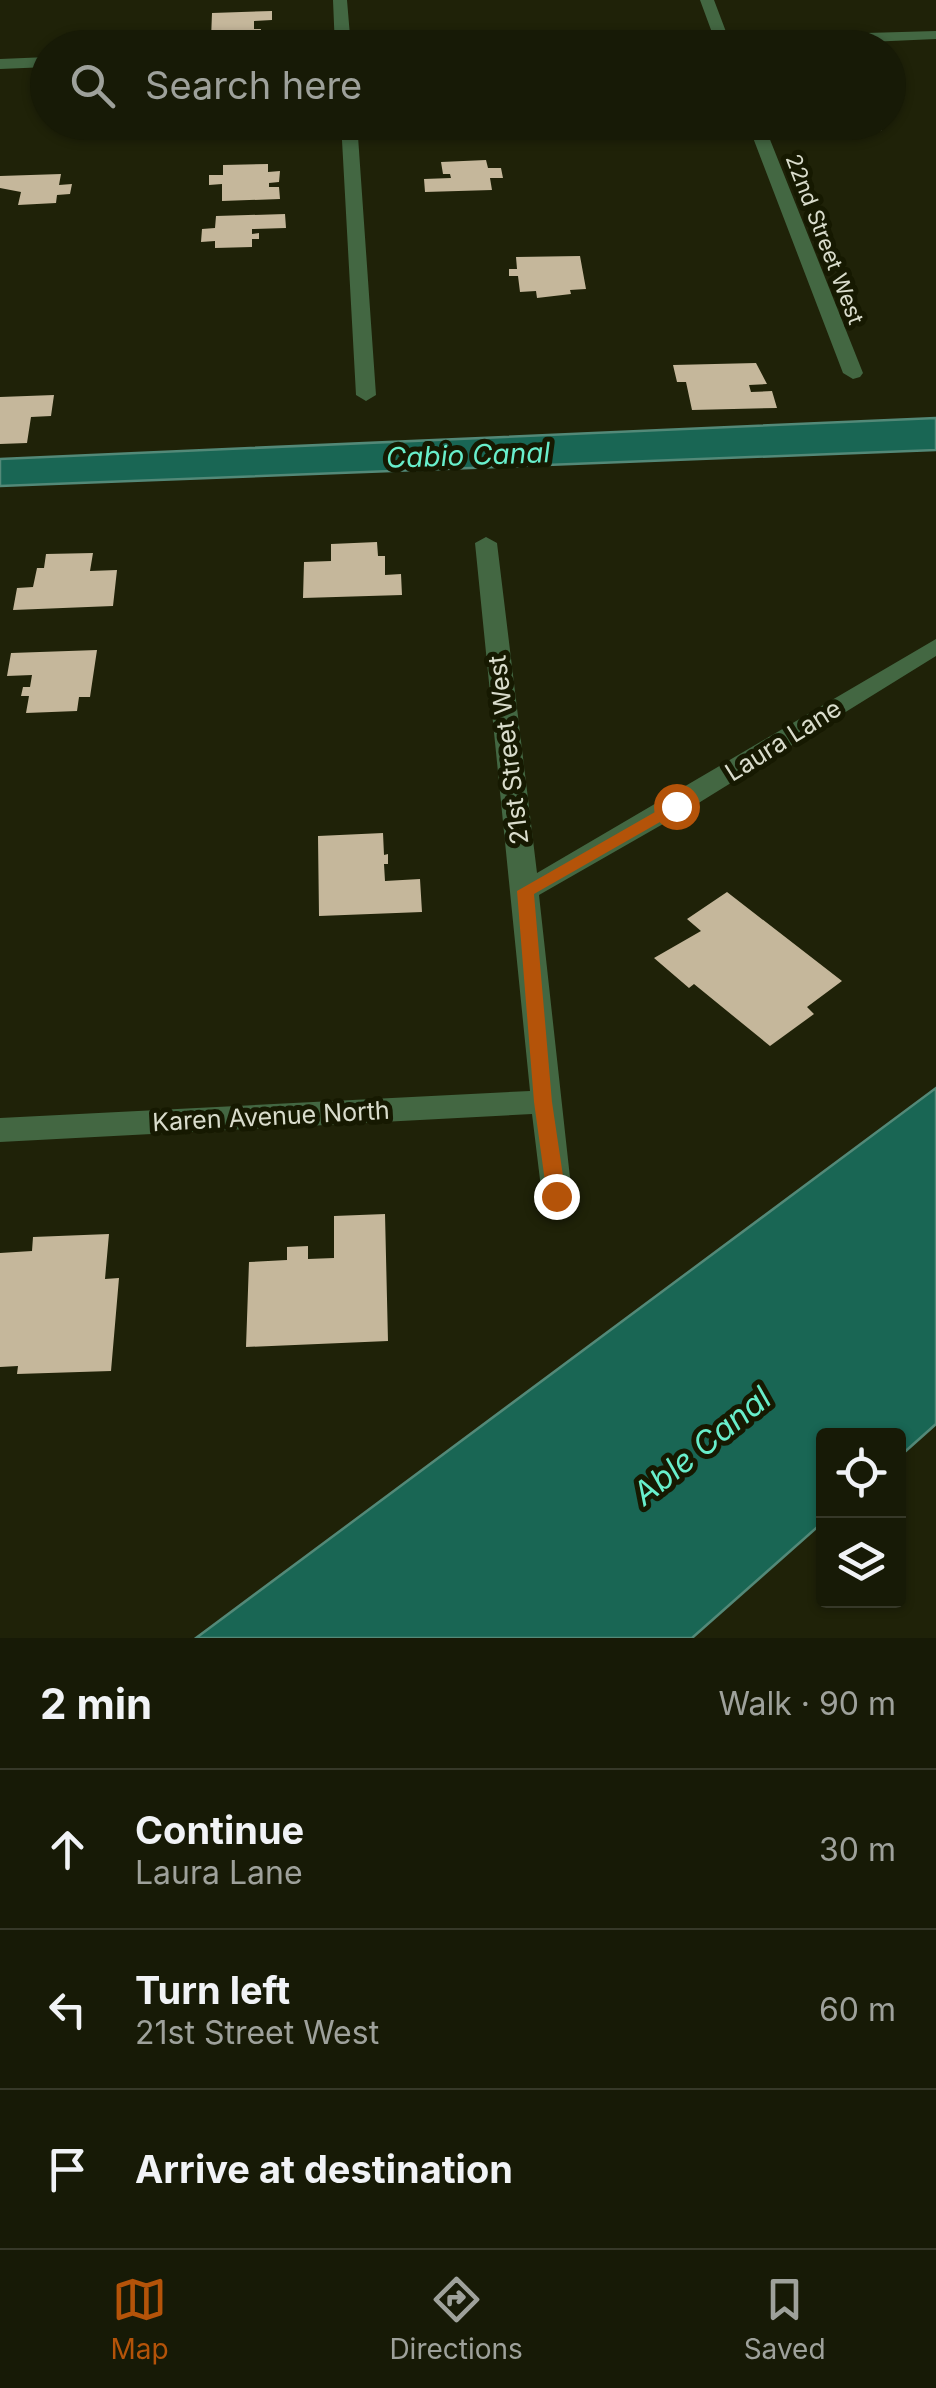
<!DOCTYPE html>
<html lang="en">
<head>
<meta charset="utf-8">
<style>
  :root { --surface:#171a06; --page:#202310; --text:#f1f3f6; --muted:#9ea19b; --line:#363828; --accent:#b45309 }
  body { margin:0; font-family:Inter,sans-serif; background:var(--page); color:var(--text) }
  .controls { position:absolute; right:30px; bottom:30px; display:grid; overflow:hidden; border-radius:10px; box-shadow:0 2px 8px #0004 }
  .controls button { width:90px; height:90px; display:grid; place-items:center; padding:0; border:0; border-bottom:2px solid var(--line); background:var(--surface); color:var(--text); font:50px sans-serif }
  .stop { position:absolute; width:30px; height:30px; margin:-22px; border:8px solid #b45309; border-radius:50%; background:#fff }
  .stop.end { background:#b45309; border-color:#fff; box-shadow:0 2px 10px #0008 }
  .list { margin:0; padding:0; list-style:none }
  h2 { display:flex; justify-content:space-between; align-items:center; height:130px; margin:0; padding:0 40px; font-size:42px }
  h2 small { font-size:32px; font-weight:400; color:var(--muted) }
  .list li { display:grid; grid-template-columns:65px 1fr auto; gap:30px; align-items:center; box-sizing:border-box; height:160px; padding:0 40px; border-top:2px solid var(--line) }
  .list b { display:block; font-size:38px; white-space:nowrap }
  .list p { margin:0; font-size:32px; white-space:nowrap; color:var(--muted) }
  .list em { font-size:32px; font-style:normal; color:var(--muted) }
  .icon { flex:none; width:55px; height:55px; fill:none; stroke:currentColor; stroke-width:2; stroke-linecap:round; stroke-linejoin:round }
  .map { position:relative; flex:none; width:936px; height:1638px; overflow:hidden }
  .search { position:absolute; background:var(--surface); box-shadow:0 2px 8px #0004; left:30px; right:30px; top:30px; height:110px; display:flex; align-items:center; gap:25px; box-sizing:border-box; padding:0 35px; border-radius:55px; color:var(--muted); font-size:38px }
  .sheet { height:610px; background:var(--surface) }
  nav { display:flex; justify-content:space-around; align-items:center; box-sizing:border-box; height:140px; border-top:2px solid var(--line); background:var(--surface); font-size:28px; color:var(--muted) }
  nav a { display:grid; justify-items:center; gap:5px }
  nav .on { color:var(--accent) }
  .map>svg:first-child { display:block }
</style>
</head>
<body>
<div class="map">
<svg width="936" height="1638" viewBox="0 0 936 1638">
  <rect width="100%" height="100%" fill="#1f2208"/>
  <path fill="#196654" stroke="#538978" stroke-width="2.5" d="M936 418V450L0 486V459Z
    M936 1088V1424L899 1457 898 1436H824L823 1522 692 1638H196Z"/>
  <path fill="#c5b79b" d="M272 11V20L254 21V29H261L260 37 211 39 212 13Z
    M844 122H878L882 131 848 132Z
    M486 160 488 168H501L503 178H490L492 190 425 192 424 179 451 178 450 174H443L441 162Z
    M268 164V172L280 171 279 182 269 183V187H279L280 199 222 201V184L209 185V175H223V165Z
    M61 174 59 185 72 184 70 194 57 195 56 203 18 205 21 192 0 188V176Z
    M285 214 286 228 252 229V234L259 233V239H252V247L215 248V241L201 242 202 229 215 228 216 216Z
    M580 256 586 289 570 290 571 294 537 298 536 291 520 292 518 276H509V269H517L516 257Z
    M756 363 767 384 749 385 751 392 772 391 777 408 692 410 686 382H677L673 365Z
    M54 395 51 416 31 417 27 443 0 444V397Z
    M377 542 378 556H385V575L401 574 402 595 303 598 304 562 331 561V544Z
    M93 553 90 571 117 570 113 606 13 610 17 588 33 587 37 568H44L46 554Z
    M97 650 90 697H79L77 711 26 713 29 696H21L23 687H30L32 675 7 676 11 653Z
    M383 833 384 855 388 854V864H384L385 881 420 879 422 912 319 916 318 836Z
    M727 892 842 981 807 1007 814 1014 770 1046 694 984 689 988 654 958 701 931 687 919Z
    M385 1214 388 1341 246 1347 249 1262 287 1260V1247L308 1246V1259L334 1258V1216Z
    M109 1234 105 1279 119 1278 111 1371 17 1374 18 1366 0 1367V1253L32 1251 33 1237Z"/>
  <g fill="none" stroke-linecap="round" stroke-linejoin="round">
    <path fill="#436742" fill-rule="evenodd" d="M333 0H347L351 48H335Z
      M700 0H714L728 37 936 31V39L732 48H531L538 43 714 38Z
      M48 57V67L0 69V59Z
      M341 122H357L376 395 366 401 356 395Z
      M747 122H763L863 373 860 377 853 379 843 373Z
      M486 537 497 543 537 873 936 639V656L684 812 539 895 572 1196 568 1205 557 1208 546 1205 542 1196 532 1114 0 1142V1118L530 1091 475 543Z"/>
  </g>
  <path fill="#b45309" d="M676 800 681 802V810L534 894 552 1102 566 1196 556 1204 547 1196 534 1102 517 891Z"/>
  <g text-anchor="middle" stroke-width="10" stroke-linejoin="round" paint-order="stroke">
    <g font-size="22" fill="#d9dccc" stroke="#161901">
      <text transform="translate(825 239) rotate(69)" y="8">22nd Street West</text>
    </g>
    <g font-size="25" fill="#d9dccc" stroke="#161901">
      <text transform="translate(783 740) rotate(-32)" y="9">Laura Lane</text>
      <text transform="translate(508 750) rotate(-97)" y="9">21st Street West</text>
      <text transform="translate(271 1116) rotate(-3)" y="9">Karen Avenue North</text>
    </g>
    <g font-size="28" font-style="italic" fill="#68eecb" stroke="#161901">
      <text transform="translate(468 455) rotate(-2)" y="10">Cabio Canal</text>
    </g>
    <g font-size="32" font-style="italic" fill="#68eecb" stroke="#161901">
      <text transform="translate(702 1446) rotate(-39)" y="11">Able Canal</text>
    </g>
  </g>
</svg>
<div class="controls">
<button><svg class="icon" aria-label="locate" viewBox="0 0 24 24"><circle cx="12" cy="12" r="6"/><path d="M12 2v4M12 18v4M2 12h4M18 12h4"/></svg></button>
<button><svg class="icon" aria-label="layers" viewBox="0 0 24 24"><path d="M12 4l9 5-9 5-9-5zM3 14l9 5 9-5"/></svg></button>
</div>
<div class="stop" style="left:676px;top:806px"></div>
<div class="stop end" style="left:556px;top:1196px"></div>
<div class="search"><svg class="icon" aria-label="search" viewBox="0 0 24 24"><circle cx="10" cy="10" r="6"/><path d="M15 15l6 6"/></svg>Search here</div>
</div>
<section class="sheet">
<h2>2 min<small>Walk · 90 m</small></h2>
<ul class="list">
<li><svg class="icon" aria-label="ahead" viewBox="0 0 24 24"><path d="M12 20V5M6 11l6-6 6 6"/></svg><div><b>Continue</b><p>Laura Lane</p></div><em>30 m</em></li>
<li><svg class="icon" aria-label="left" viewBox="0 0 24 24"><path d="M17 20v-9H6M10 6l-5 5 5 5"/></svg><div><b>Turn left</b><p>21st Street West</p></div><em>60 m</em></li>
<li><svg class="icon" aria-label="arrive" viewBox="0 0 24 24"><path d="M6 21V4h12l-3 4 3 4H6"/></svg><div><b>Arrive at destination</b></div></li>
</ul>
</section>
<nav>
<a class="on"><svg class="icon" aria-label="map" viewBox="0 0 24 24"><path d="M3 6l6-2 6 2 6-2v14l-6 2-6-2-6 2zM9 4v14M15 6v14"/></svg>Map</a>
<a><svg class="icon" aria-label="directions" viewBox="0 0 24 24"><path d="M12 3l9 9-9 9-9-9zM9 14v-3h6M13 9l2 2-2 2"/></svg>Directions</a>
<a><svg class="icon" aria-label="saved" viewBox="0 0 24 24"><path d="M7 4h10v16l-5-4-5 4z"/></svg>Saved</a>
</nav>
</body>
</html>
